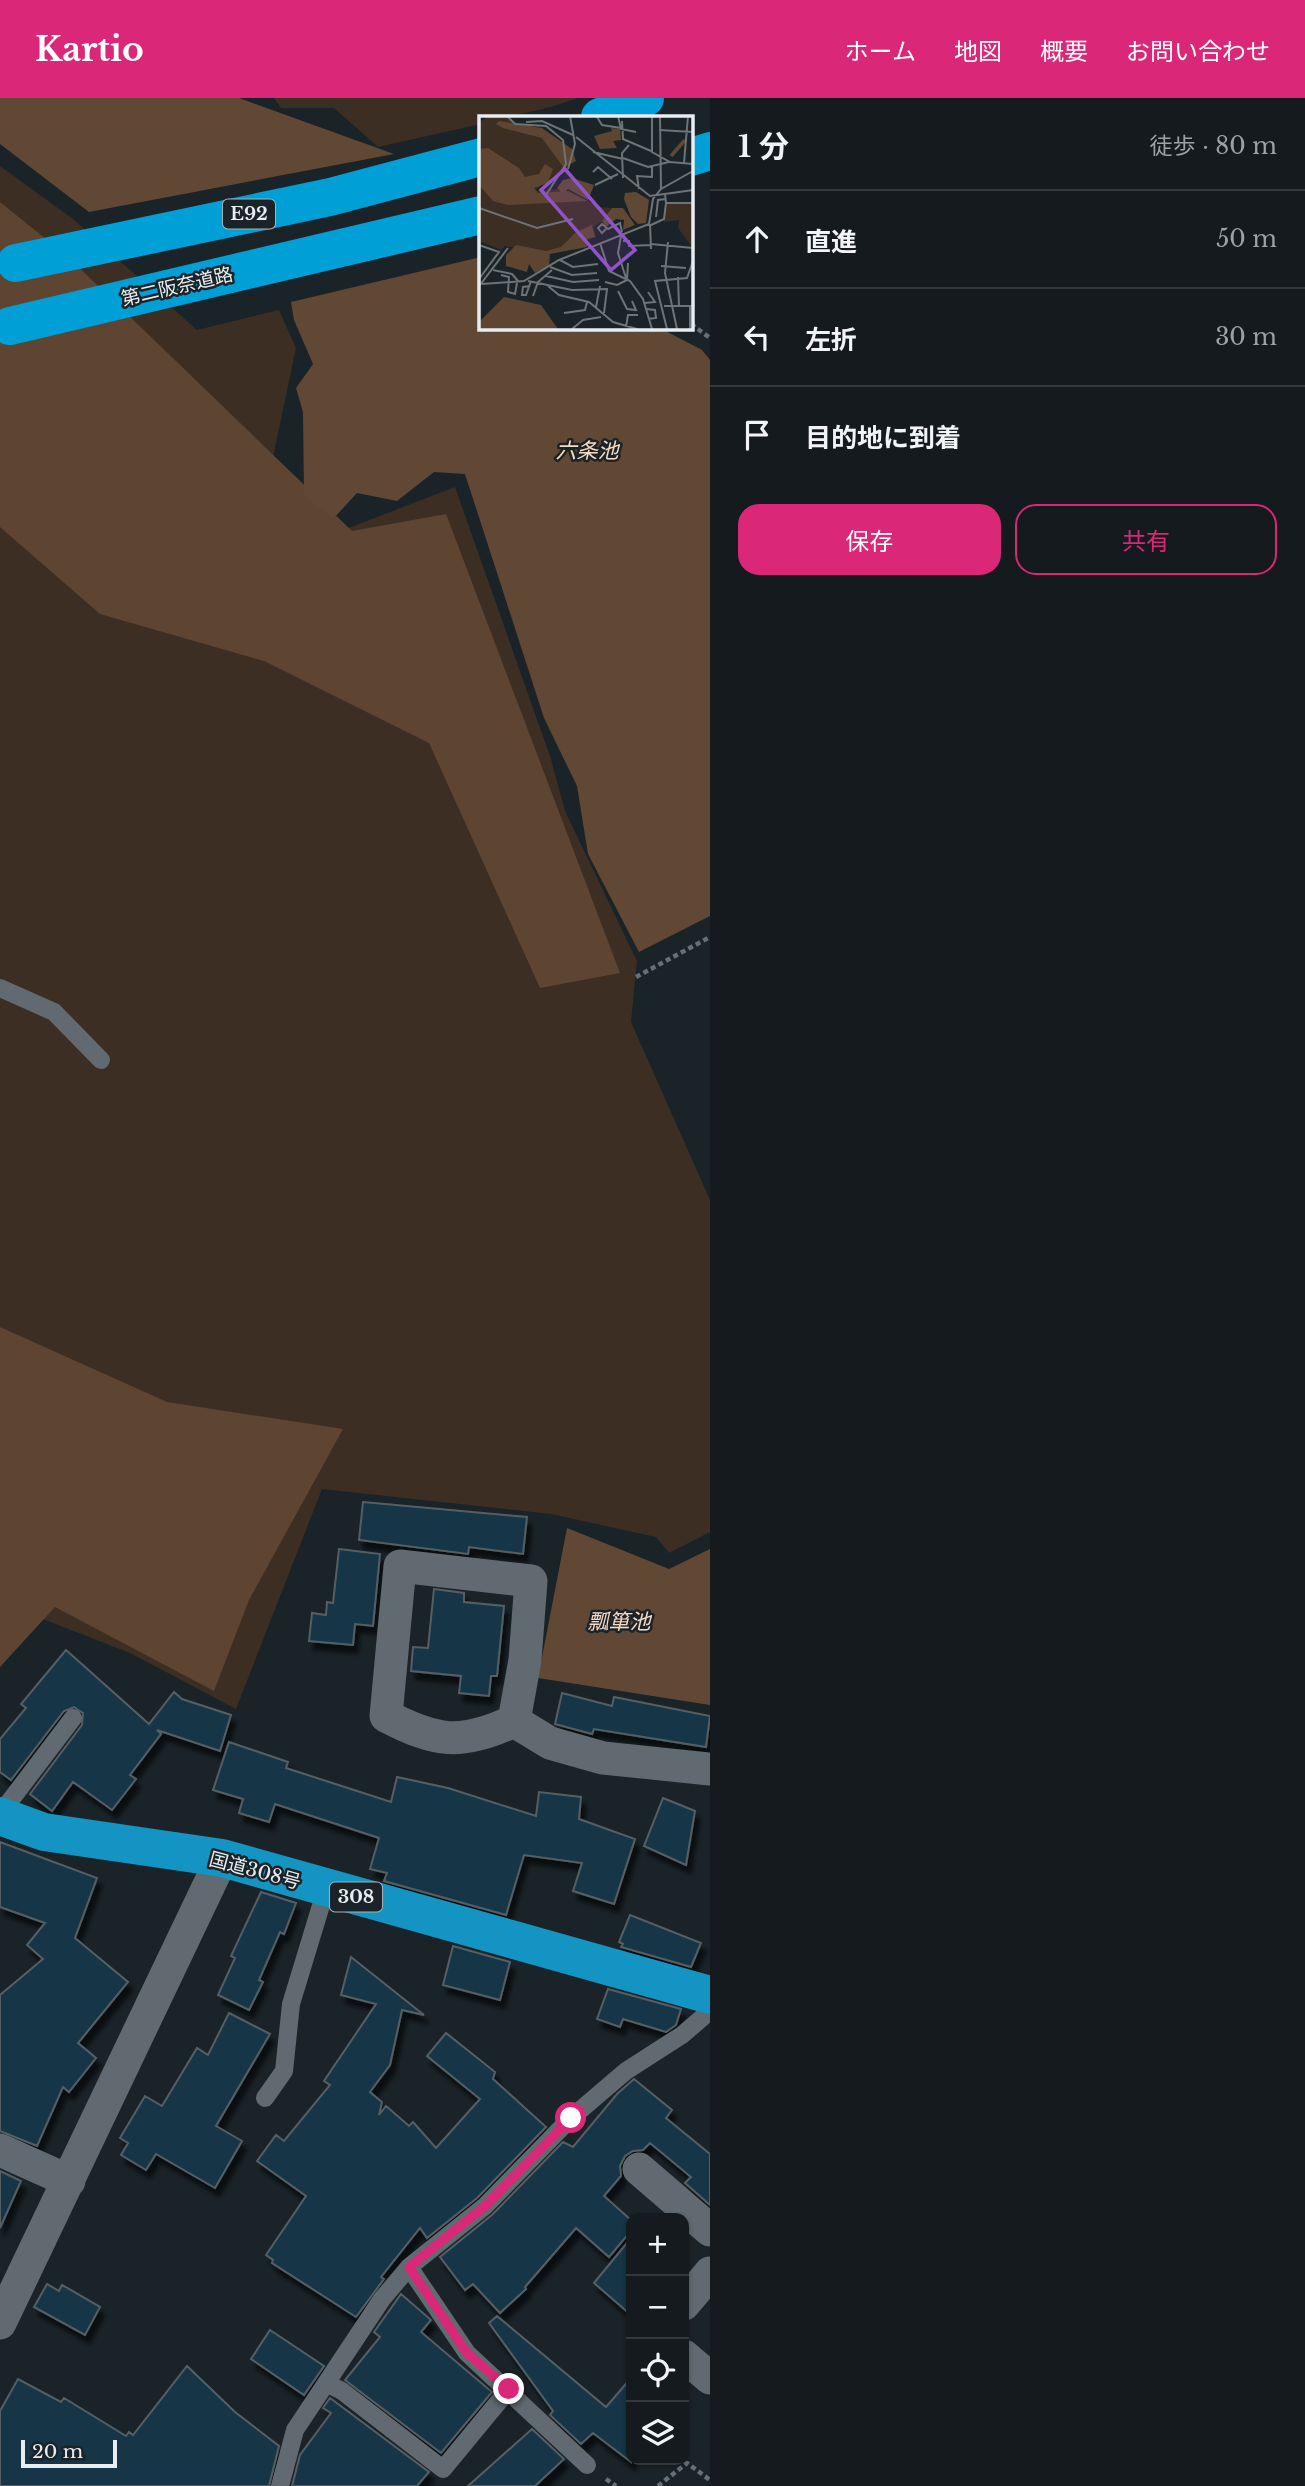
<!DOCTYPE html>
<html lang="ja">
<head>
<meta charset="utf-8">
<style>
  :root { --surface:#141a1d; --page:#21272a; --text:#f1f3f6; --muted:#9da1a4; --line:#33383b; --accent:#db2777 }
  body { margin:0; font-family:"Libre Baskerville","Noto Sans JP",serif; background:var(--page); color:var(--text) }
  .controls { position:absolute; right:21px; bottom:21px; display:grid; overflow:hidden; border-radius:14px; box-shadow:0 2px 5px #0004 }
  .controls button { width:63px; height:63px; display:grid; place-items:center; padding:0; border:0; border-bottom:2px solid var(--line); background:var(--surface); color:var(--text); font:35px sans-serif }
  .scale { position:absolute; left:21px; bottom:18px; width:96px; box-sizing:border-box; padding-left:7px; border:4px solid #e7edf0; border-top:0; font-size:19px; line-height:24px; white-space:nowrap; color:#e7edf0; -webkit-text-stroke:5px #1a2327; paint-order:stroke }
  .stop { position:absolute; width:21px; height:21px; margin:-16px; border:5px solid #db2777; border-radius:50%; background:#fff }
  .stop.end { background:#db2777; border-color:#fff; box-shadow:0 2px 7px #0008 }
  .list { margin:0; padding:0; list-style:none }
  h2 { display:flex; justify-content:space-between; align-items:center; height:91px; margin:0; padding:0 28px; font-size:30px }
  h2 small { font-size:23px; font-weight:400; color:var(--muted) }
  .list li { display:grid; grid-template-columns:46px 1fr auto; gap:21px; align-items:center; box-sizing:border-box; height:98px; padding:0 28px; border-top:2px solid var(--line) }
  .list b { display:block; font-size:26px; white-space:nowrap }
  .list em { font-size:23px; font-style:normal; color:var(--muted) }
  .actions { display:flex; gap:14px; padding:21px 28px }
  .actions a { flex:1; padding:16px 0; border:2px solid var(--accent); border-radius:21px; text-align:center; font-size:24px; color:var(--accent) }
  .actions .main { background:var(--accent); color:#fff }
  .icon { flex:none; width:38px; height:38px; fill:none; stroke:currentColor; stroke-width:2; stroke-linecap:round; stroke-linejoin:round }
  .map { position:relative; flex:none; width:710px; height:2388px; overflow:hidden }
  header { display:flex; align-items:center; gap:42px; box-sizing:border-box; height:98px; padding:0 35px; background:var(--accent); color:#fff }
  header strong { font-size:33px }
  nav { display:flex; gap:38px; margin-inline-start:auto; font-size:24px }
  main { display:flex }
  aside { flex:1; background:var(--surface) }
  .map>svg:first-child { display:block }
</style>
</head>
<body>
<header>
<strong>Kartio</strong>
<nav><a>ホーム</a><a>地図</a><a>概要</a><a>お問い合わせ</a></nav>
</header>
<main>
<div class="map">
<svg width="710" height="2388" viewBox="0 0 710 2388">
  <defs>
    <filter id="shadow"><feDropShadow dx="4.5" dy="8" stdDeviation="2" flood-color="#0009"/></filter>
  </defs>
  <rect width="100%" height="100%" fill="#1a2327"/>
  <path fill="#3c2e23" d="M274 0H578C544 12 516 19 481 19V26L378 49 334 10H281Z
    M0 68 73 121 197 232 279 212 296 250 269 378 333 436 455 389 551 661 565 713 637 863 631 924 710 1102V1434L669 1455 656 1439 551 1416 322 1391 236 1611 130 1555 30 1516 0 1537Z"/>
  <path fill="#5e4531" d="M0 104 67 158 352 433 446 416 620 875 540 890 429 645 264 563 100 516 0 429Z
    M0 1229 167 1304 343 1331 249 1502 214 1593 55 1509 0 1569Z"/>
  <path fill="#614834" d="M0 0H239L394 56 89 114 0 46Z
    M481 159V229H658L702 252 710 262V818L639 854 588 756 577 688 544 620 465 376 434 374 397 403 357 395 333 421 304 397 303 314 296 290 313 266 294 222 291 204Z
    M567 1430 669 1471 710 1451V1607L538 1580Z"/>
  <path fill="#163646" stroke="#555f64" stroke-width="2" filter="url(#shadow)" d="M363 1404 527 1419 523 1456 469 1449 468 1456 359 1442Z
    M339 1451 380 1456 373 1528 355 1526 353 1547 309 1543 312 1515 326 1517 327 1504 333 1505Z
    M434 1491 464 1495V1504L504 1508 497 1578H491L489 1598 459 1595 461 1578 411 1573 413 1549 428 1550Z
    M66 1552 149 1626 174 1594 182 1601 231 1617 220 1653 157 1632 161 1636 130 1677 136 1681 112 1712 73 1684 52 1713 30 1696 82 1627 83 1615 74 1609 64 1613 11 1682 0 1674V1641L26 1610 21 1606Z
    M562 1595 612 1608 614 1599 710 1618 706 1649 594 1631 592 1636 555 1626Z
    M229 1644 288 1664 286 1670 391 1704 397 1679 448 1690 536 1718 539 1694 581 1699 579 1721 635 1741 614 1806 573 1793 582 1765 524 1757 506 1817 384 1783 387 1775 370 1771 379 1740 275 1706 269 1724 239 1715 243 1701 213 1692Z
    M663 1700 695 1713 686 1767 644 1748Z
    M0 1744 97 1780 75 1840 128 1884 78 1945 96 1960 69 1994 63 1989 37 2048 0 2033V1897L43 1861 27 1847 45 1825 0 1809Z
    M261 1794 296 1805 284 1836 280 1834 259 1882 263 1884 249 1912 218 1897 235 1860 231 1858Z
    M630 1817 701 1845 691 1869 621 1849 623 1846 619 1844Z
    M453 1848 510 1864 500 1902 443 1887Z
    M351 1859 424 1917 402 1912 390 1967 370 1994 382 2004 379 2017 386 2008 409 2028 413 2024 436 2050 480 2001 427 1958 446 1935 495 1974 493 1981 546 2029 477 2100 427 2140 420 2130 381 2179 384 2181 356 2219 272 2165 273 2162 266 2157 306 2098 257 2063 276 2037 284 2043 330 1987 324 1983 376 1906 341 1897Z
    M608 1891 681 1911 676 1927 666 1934 623 1921 620 1929 597 1921Z
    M229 1915 270 1936 216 2028 242 2043 215 2090 156 2056 146 2072 121 2057 128 2045 120 2040 145 1998 162 2008 197 1950 208 1957Z
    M634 1981 672 2012 666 2020 710 2056V2107L685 2085 691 2079 650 2045 643 2052 633 2053 625 2058 620 2068 621 2078 604 2098 631 2122V2133L609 2159 576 2130 525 2189 526 2191 500 2215 473 2186 465 2192 440 2159 493 2116 563 2044 573 2049 617 1996Z
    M0 2073 21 2083 0 2130Z
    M631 2140V2217L594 2185Z
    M47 2186 59 2193 62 2187 100 2209 85 2237 34 2209Z
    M401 2196 431 2222 421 2234 492 2294 441 2355 345 2282 380 2239 374 2234Z
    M497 2218 606 2309 631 2280V2364L593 2335 581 2346 550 2317 553 2313 489 2225Z
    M270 2232 324 2268 304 2297 251 2261Z
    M187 2268 235 2314 279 2348 269 2388H0V2313L18 2281 61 2304 64 2300 126 2338 129 2334 133 2337Z
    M330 2300 429 2374 417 2388H292L300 2357 331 2315 323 2310Z
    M532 2331 564 2361 535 2388H468Z"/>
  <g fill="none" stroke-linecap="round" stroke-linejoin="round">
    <path stroke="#687074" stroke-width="4.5" stroke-dasharray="5 3.5" stroke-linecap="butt" d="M691 226 710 240
      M636 879 710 839
      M606 2381 616 2388
      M658 2388 687 2365 710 2382"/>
    <path stroke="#606a70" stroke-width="18" d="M0 890 54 914 101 962
      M0 1716 73 1620
      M265 2000 284 1973 291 1906 326 1791
      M409 2169 467 2255 587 2367
      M326 2285 342 2293 443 2371 509 2291
      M280 2388 295 2332 382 2201 409 2169 485 2108 571 2020 626 1973 682 1937 710 1913"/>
    <path stroke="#606a70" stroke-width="33" d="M400 1468 531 1483 525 1562 514 1623C461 1648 436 1644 386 1618Z
      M514 1623 550 1645 603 1660 710 1671
      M0 2052 69 2083
      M639 2071 710 2132
      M684 2206 710 2175
      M0 2225 222 1760
      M684 2258 710 2280"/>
    <path stroke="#1394c2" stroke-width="38" d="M0 1718 44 1734 222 1760 710 1897"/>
    <path stroke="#009fd6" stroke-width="38" d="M600 19 645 0
      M691 59 710 53
      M16 165 330 99 481 59
      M10 228 481 117"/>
  </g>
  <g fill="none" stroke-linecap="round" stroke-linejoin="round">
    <path stroke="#db2777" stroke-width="9" d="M509 2291 467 2255 409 2169 485 2108 571 2020"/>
  </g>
  <g text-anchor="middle" stroke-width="5" stroke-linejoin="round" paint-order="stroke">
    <g fill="#1a2327" stroke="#aab0b4" stroke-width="2">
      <rect x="223" y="101.5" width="52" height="29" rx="5"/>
      <rect x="330" y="1784.5" width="52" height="29" rx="5"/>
    </g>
    <g font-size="18" font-weight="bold" fill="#e7edf0">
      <text x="249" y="122">E92</text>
      <text x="356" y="1805">308</text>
    </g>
    <g font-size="19" fill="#e7edf0" stroke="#1a2327">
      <text transform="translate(177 188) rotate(-13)" y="7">第二阪奈道路</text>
      <text transform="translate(255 1772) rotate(15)" y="7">国道308号</text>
    </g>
    <g font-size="21" font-style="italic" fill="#f8dac2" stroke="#1a2327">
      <text x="587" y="360">六条池</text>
      <text x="619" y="1531">瓢箪池</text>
    </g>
  </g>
  <g transform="translate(479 18)">
    <rect width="214" height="214" fill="#1a2327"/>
    <path d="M11 0H26L85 33 84 53 55 75 78 73 86 79 89 74 120 91 132 92 127 103 114 111 117 121 69 138 26 130 22 134 0 125V6ZM186 88H213V131L199 112 200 104 185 106Z" fill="#3c2e23"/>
    <path d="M20 5 63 12 93 33 97 45 85 52 63 22 24 12 17 8ZM132 12 141 13 142 24 134 25 138 32 121 33 115 20 133 15ZM9 32 40 52 46 61 60 58 66 48 74 53 69 67 55 72 59 77 89 75 109 85 29 89 14 85 0 69V33ZM113 109 116 121 108 123V131L71 138 70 150 56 157 50 148 48 156 27 150V139L37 129 67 135 82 131 97 116ZM25 181 62 189 79 213H0V206Z" fill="#5e4531"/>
    <path d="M93 62 115 69 109 84 89 73 84 78 78 72 84 64ZM157 76 170 84 167 107 159 108 152 101 145 83 146 77ZM133 92H144L156 109 144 114 145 104 137 103 127 111 123 105Z" fill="#614834"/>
    <path fill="none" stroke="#614834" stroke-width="3.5" d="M192 40 206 24"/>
    <path fill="none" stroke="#6c7477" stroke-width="2" d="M28 0 36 8 67 10 84 24 87 48 67 79M139 0 142 13 157 16M173 0V36L191 46 214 48M181 0 182 73M118 1 123 9 142 12M143 5 144 23 172 35M47 6 63 5 94 19M180 14 214 16M97 21 171 80 186 78 187 87H214M114 36 144 43M144 42 169 51 190 46M205 47 209 0M89 53 96 28 91 0M114 56 119 51 133 63M144 62 143 37 150 29M116 69 139 58M160 73 158 60 173 61V50M186 78 214 74M0 92 58 112 94 103M177 101 179 84 187 83M171 108 172 133M172 109 185 103 187 87M127 113 123 117 119 112 123 108 129 113 141 107 143 116M142 120 139 137 147 162M144 125H150V130L172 129M189 126 186 157 198 213M121 127 130 155 151 165 164 183 173 213M172 128 214 132M0 129 20 136 0 163M81 144 94 151 119 148M182 150 207 152M71 151 93 159 118 157M14 154 33 158 39 165M22 159 30 161 29 176 36 178 38 167M67 160 94 166 120 164M199 161 200 190M49 165 93 174 128 173 125 197M126 166 138 169 148 164 149 147M3 168 45 165 80 144 170 108 174 83 182 73 214 55M1 169 29 132M51 170 44 171 43 179H47L52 165M69 170 80 179 110 186 134 206 158 213M139 175 148 193 157 194 153 185M54 180 59 166 73 154M166 187 176 186 169 176M185 190H214M211 190V213M117 191 121 170M167 193 176 194 177 202 169 203M85 197 106 194 108 186M147 211 149 199H159M93 213 104 204 122 201M188 213 176 165 208 162 214 145"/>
    <path fill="#9153c9" fill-opacity="0.15" stroke="#9153c9" stroke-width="3.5" d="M86 53 156 134 132 154 62 74Z"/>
    <rect width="214" height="214" fill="none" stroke="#e7edf0" stroke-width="3.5"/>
  </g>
</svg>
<div class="controls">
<button>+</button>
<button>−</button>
<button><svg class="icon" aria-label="locate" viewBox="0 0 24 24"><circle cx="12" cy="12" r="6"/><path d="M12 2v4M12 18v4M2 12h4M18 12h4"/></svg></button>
<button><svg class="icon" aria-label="layers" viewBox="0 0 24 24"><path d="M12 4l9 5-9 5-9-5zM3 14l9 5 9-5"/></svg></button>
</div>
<div class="scale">20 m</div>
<div class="stop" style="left:571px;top:2020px"></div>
<div class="stop end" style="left:509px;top:2291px"></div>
</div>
<aside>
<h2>1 分<small>徒歩 · 80 m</small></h2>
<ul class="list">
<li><svg class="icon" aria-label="ahead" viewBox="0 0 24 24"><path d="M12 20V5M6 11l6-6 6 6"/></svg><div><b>直進</b></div><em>50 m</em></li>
<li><svg class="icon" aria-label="left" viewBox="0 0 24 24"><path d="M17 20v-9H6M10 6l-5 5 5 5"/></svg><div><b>左折</b></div><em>30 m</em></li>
<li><svg class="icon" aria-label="arrive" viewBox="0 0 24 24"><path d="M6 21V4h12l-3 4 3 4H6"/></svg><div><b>目的地に到着</b></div></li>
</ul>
<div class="actions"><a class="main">保存</a><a>共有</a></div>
</aside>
</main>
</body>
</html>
